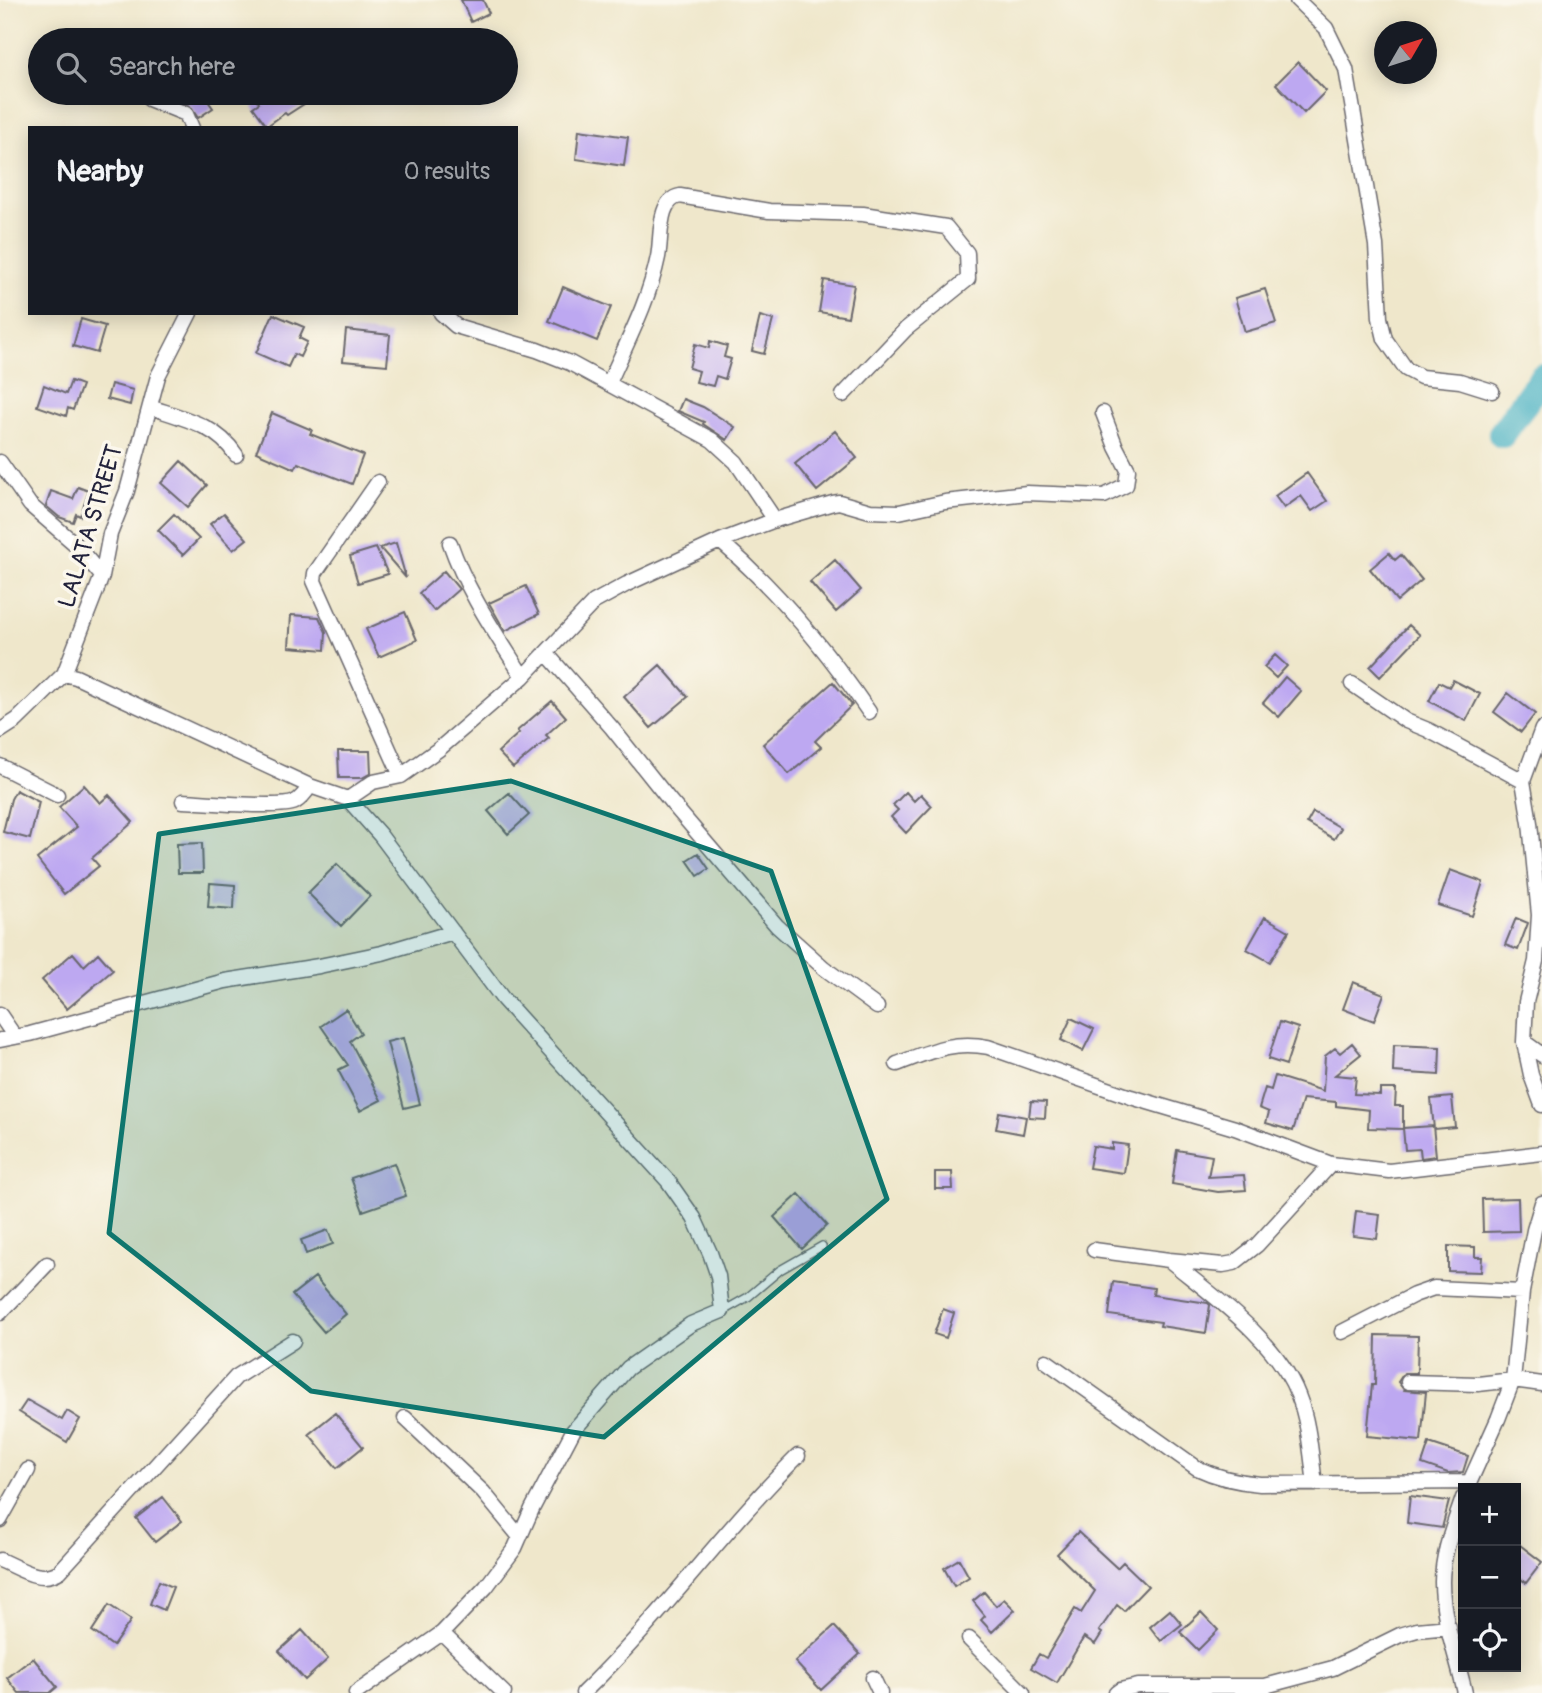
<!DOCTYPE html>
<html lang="en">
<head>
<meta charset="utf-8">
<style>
  :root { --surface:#171b24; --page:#242831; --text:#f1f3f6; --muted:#9ea1a6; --line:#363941 }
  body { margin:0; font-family:Pangolin,sans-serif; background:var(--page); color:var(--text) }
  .controls { position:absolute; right:21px; bottom:21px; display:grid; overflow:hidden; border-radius:0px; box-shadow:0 4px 18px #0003 }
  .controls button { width:63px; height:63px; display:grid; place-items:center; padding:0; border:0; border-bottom:2px solid var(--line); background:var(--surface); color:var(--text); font:35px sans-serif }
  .compass { position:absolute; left:1374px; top:21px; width:63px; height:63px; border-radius:50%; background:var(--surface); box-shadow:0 4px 18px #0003; rotate:51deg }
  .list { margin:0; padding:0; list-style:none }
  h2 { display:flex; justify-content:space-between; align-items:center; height:91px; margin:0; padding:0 28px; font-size:30px }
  h2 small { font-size:23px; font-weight:400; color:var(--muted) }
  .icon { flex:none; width:38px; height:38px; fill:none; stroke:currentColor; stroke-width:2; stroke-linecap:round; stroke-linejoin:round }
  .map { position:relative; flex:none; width:1542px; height:1693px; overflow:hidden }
  .search { position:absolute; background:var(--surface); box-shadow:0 4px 18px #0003; left:28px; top:28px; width:490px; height:77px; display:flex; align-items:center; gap:18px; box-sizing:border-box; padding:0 24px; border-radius:38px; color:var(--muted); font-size:26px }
  .panel { position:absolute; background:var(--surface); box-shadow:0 4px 18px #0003; left:28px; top:126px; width:490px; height:189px; border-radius:0px }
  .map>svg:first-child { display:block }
</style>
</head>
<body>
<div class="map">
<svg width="1542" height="1693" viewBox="0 0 1542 1693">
  <rect width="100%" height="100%" fill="#fbf7ec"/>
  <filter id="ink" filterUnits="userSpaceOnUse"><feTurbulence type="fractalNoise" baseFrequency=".0143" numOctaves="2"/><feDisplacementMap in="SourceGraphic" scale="14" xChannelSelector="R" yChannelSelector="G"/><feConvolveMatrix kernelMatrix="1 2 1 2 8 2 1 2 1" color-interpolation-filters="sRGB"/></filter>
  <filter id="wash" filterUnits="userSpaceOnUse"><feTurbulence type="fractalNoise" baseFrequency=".00686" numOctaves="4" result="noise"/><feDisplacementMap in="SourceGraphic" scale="28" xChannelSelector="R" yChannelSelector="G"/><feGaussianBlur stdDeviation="1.57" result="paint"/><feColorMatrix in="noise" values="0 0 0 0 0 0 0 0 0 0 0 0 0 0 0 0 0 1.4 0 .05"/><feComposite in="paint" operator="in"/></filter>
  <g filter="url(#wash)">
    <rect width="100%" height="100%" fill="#efe7cb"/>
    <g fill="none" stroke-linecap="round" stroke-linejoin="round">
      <path stroke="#45b0c3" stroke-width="28" d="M1502 434 1542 378"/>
    </g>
    <g id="blocks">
      <path fill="#bda8f1" d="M461 0H483L489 13 471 22Z
        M1298 62 1326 91 1304 113 1276 84Z
        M159 93H202L213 108 198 118 190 106Z
        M252 93H296L304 104 287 115 285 113 267 126 253 107 259 103Z
        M579 130 628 137 624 166 576 159Z
        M824 280 854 285 848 317 819 312Z
        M563 287 611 307 597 341 549 321Z
        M1265 289 1276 323 1245 332 1235 298Z
        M273 314 304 327 299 338 307 342 300 357 294 354 288 367 256 353Z
        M760 316 773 320 764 354 752 351Z
        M81 319 105 326 97 353 73 346Z
        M346 330 390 335 387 365 343 361Z
        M710 341 727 346 724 357 731 359 725 379 716 376 713 386 696 382 699 371 689 368 695 344 709 348Z
        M71 381 82 385 73 410 68 408 66 416 37 406 44 385 66 394Z
        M111 384 133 390 130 405 107 399Z
        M683 399 703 407 735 427 727 440 703 424 704 422 678 411Z
        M272 413 312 430 310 434 363 455 352 484 298 463 295 469 256 452Z
        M835 431 857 458 817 491 795 464Z
        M181 461 207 485 188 507 161 483Z
        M1307 473 1327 501 1312 511 1301 496 1284 508 1275 496Z
        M78 487 89 491 80 516 76 514 73 522 59 517 46 506 51 491 73 499Z
        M224 513 247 539 233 550 210 524Z
        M174 514 199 539 183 555 158 530Z
        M396 543 406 578 380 548Z
        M376 548 388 574 358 583 350 556Z
        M1389 553 1395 560 1401 555 1422 580 1397 601 1370 569Z
        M835 560 861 590 836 612 810 582Z
        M444 571 459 589 434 611 419 593Z
        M526 586 539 614 505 631 489 603Z
        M405 612 417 640 379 657 366 629Z
        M291 615 319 617 326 632 325 650 289 647Z
        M1409 625 1420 635 1380 677 1370 667Z
        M1275 655 1287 666 1276 678 1264 667Z
        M660 665 688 697 651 728 624 697Z
        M1285 677 1301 691 1279 717 1263 703Z
        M1453 680 1480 694 1466 721 1429 701 1439 682 1449 687Z
        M833 682 852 705 815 741 821 747 789 774 763 744Z
        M1508 693 1535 714 1521 732 1494 712Z
        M552 701 566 717 546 735 549 738 513 768 498 752 519 733 517 731Z
        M338 751H370L371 773 362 778H339Z
        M84 785 100 803 109 795 133 822 92 858 99 866 64 894 37 859 77 827 59 807Z
        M16 790 39 802 30 839 3 832 11 799Z
        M906 792 914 801 921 794 932 806 906 833 891 817 898 810 893 805Z
        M509 793 529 815 508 834 488 811Z
        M1313 812 1341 828 1334 839 1307 823Z
        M202 843 203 873H178L177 844Z
        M698 853 709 869 698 876 687 860Z
        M337 864 370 896 341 926 308 893Z
        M1450 870 1483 882 1472 916 1438 905Z
        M210 883 235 885 234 909 208 907Z
        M1265 917 1289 931 1270 962 1247 949Z
        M1516 918 1528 923 1518 950 1505 945Z
        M73 953 84 966 98 953 113 970 67 1009 42 980Z
        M1353 982 1384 994 1374 1021 1343 1009Z
        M346 1009 361 1033 350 1041 381 1100 360 1111 338 1070 348 1065 321 1026Z
        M1071 1018 1094 1029 1083 1051 1061 1040Z
        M1280 1022 1298 1028 1286 1065 1268 1059Z
        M403 1038 420 1104 404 1108 387 1042Z
        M1352 1043 1361 1054 1335 1075 1356 1077 1354 1094 1380 1095V1089H1396L1395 1106H1403V1129L1368 1128 1369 1110 1336 1106V1102L1303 1099 1293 1131 1266 1123 1269 1112 1259 1108 1265 1088 1271 1090 1275 1076 1323 1091 1325 1056 1335 1048 1340 1053Z
        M1394 1045 1440 1047 1439 1075 1393 1072Z
        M1452 1097 1455 1127 1434 1129 1431 1099Z
        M1031 1101 1046 1102 1045 1118 1029 1117Z
        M999 1112 1026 1117 1023 1134 996 1129Z
        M1433 1126 1436 1156 1421 1158 1420 1149 1405 1150 1403 1128Z
        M1112 1143 1128 1145 1124 1173 1089 1168 1093 1146 1112 1149Z
        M1177 1150 1212 1156 1208 1177 1244 1175 1246 1190 1218 1192 1172 1184Z
        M394 1163 406 1196 363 1211 351 1178Z
        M935 1172H952L953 1189H935Z
        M799 1194 827 1225 802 1249 774 1217Z
        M1518 1198 1519 1231 1483 1232 1482 1199Z
        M1356 1211 1380 1214 1377 1239 1353 1236Z
        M328 1230 333 1244 306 1254 301 1240Z
        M1448 1246 1475 1247V1257H1482L1481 1272 1448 1271Z
        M315 1277 346 1314 324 1332 292 1295Z
        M1113 1282 1154 1288 1153 1295 1208 1303 1210 1305 1206 1333 1160 1326 1161 1322 1109 1315Z
        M943 1309 954 1313 946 1338 934 1334Z
        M1376 1335 1418 1336 1417 1373H1404L1398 1382 1404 1390 1426 1392 1421 1441 1367 1436 1372 1385H1375Z
        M27 1400 62 1420 67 1411 80 1419 67 1442 19 1412Z
        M335 1413 363 1447 337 1468 309 1434Z
        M1429 1443 1468 1456 1463 1472 1448 1473 1422 1464Z
        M1410 1496 1449 1501 1442 1528 1407 1523Z
        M163 1497 182 1521 155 1542 136 1518Z
        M1078 1532 1117 1568 1123 1562 1148 1586 1124 1611 1117 1605 1099 1631 1102 1633 1095 1644 1084 1637 1057 1683 1031 1668 1039 1654 1046 1658 1075 1609 1081 1613 1095 1591 1057 1554Z
        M1516 1542 1542 1562 1526 1583 1516 1575Z
        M959 1559 969 1577 954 1586 944 1568Z
        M159 1581 173 1587 164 1610 150 1604Z
        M984 1592 996 1606 1004 1599 1015 1610 992 1632 981 1620 985 1616 973 1601Z
        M109 1605 131 1620 113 1646 92 1631Z
        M1170 1610 1182 1624 1161 1641 1150 1627Z
        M1201 1612 1218 1630 1198 1650 1180 1632Z
        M834 1626 860 1654 821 1690 795 1662Z
        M302 1630 328 1659 305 1680 279 1651Z
        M33 1658 57 1687 50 1693H19L7 1678Z"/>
    </g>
  </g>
  <g filter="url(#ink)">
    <use href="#blocks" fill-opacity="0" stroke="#6a676d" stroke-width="2"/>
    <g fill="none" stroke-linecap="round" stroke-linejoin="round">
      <defs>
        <path id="lane" d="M723 1311 748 1297 780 1270 822 1246"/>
        <path id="street" d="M1297 0 1326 28 1346 69 1376 245 1380 318 1385 339 1406 369 1421 377 1460 381 1492 391
          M149 99 186 114 192 128
          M441 313 456 326 537 350 570 363 712 440 736 462 775 520
          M609 383C627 342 649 301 658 257 662 238 657 200 680 196L769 211 863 214 946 227 967 253 968 279 906 329 843 395
          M150 407C182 418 217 425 236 455
          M0 462 30 505 74 543 102 576
          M378 482 315 573 314 581 401 776
          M720 541C778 591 826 649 869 712
          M450 543C467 592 495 632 523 677
          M547 654 612 728 671 802 777 926 824 968 877 1007
          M64 674 76 677 310 786 348 799 373 782 401 776 439 749 523 677 594 602 627 584 720 541 775 520 833 503 839 502 870 511 899 512 945 502 1027 493 1104 496 1126 485 1128 470 1116 447 1103 413
          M1352 684 1406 721 1428 730 1523 781
          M1542 729 1523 781 1530 823 1539 915 1536 961 1526 1002 1524 1042 1531 1075 1542 1105
          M0 731 17 720 64 674 102 576 110 534 127 491 158 376 190 313
          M0 766 57 795
          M348 799 380 835 503 999 668 1181 694 1218 710 1253 718 1276 722 1311 691 1324 628 1368 573 1431 532 1509 515 1548 486 1587 442 1633 356 1693
          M183 801C203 802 282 809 295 802 302 798 306 792 310 786
          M0 1015 15 1037
          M0 1040 30 1034 225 981 319 966 382 953 453 932
          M1524 1042 1542 1055
          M897 1064C929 1052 953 1040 988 1047L1131 1097 1235 1128 1331 1164 1389 1171 1542 1153
          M1094 1250 1169 1260 1223 1265 1234 1263 1257 1245 1331 1164
          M1169 1260C1213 1296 1277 1340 1298 1395 1309 1422 1311 1455 1315 1484
          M0 1313 47 1264
          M1342 1332 1414 1295 1434 1288 1522 1292
          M1046 1361 1197 1468C1218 1478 1237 1482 1260 1484L1469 1482
          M1408 1382 1478 1384 1513 1380 1542 1384
          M405 1418 483 1492 520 1537
          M1467 1488 1498 1419 1513 1380 1522 1292 1534 1230 1542 1203
          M1463 1498C1454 1525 1442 1553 1442 1582 1442 1619 1457 1657 1465 1693
          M0 1520 28 1470
          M0 1560C19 1568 40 1584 60 1571L236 1377 293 1341
          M442 1633 504 1693
          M969 1639 1023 1693
          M873 1678 880 1693
          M583 1693C660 1619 722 1531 798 1456
          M1116 1693 1120 1690 1138 1686H1265L1333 1668 1400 1635 1417 1630 1449 1627"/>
      </defs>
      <use href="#lane" stroke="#6a676d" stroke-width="10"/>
      <use href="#street" stroke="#6a676d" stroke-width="17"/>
      <use href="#lane" stroke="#fff" stroke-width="7"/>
      <use href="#street" stroke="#fff" stroke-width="14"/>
    </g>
  </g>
  <path fill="#0f766e" fill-opacity="0.2" stroke="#0f766e" stroke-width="5" stroke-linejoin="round" d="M511 781 771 871 887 1199 604 1437 311 1391 109 1233 159 834Z"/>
  <g text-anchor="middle" stroke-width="7" stroke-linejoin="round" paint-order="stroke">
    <g font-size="24" fill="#22223b" stroke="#fbf7ec">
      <text transform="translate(90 526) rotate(-73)" y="8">LALATA STREET</text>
    </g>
  </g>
</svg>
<div class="controls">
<button>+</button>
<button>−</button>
<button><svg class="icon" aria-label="locate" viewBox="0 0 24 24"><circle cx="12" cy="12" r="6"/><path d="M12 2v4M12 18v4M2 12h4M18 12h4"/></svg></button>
</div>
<svg class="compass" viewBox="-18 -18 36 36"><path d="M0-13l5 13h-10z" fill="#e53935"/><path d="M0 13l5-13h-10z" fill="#9ea1a6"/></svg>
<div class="search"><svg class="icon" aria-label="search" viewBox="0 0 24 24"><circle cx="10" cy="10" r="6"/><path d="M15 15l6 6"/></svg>Search here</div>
<section class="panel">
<h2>Nearby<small>0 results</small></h2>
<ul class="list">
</ul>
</section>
</div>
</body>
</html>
